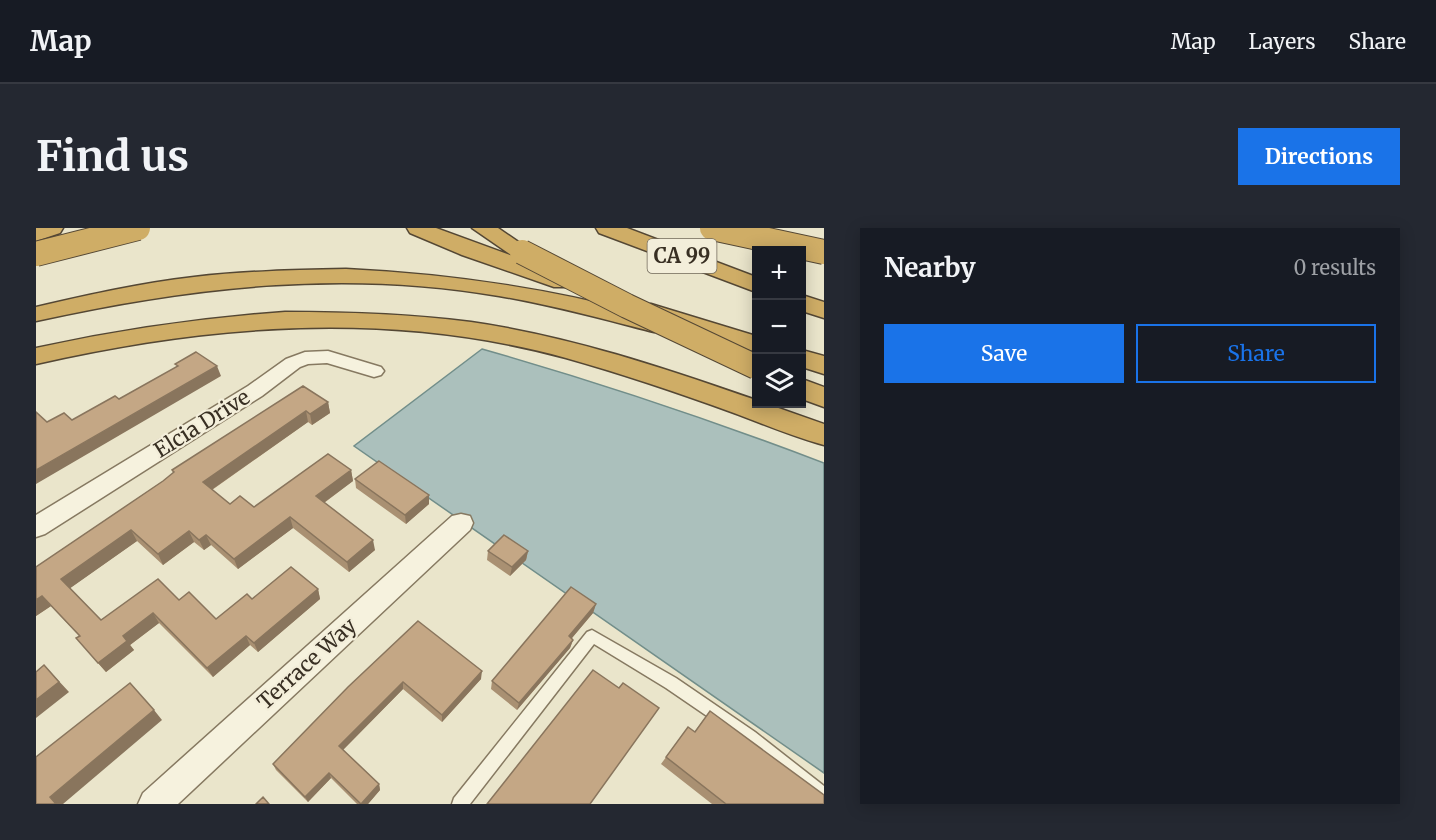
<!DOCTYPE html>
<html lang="en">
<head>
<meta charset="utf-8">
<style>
  :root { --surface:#171b24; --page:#242831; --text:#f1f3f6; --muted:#9ea1a6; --line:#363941; --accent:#1a73e8 }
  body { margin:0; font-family:Merriweather,serif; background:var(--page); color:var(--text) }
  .controls { position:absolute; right:18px; top:18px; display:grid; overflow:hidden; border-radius:0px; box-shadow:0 3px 15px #0003 }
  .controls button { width:54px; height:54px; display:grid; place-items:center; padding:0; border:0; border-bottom:2px solid var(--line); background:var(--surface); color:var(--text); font:30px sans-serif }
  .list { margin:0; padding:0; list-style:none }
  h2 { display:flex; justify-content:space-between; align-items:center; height:78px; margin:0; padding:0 24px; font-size:26px }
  h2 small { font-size:20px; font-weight:400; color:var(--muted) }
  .actions { display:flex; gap:12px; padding:18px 24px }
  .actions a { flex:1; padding:14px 0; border:2px solid var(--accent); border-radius:0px; text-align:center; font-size:21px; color:var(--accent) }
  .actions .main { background:var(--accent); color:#fff }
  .icon { flex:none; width:33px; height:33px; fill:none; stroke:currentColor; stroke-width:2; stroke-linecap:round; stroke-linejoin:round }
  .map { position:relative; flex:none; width:788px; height:576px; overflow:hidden; border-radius:0px }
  header { display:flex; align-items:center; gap:36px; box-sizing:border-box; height:84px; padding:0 30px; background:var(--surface); border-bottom:2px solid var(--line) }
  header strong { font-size:28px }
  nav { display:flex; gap:33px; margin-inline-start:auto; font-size:21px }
  .intro { display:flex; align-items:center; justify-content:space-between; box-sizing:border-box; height:144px; padding:0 36px }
  h1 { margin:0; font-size:42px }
  .button { padding:15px 27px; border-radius:0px; background:var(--accent); color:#fff; font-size:21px; font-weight:700 }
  main { display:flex; gap:36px; padding:0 36px }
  aside { flex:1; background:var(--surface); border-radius:0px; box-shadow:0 3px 15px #0003 }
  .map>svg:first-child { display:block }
</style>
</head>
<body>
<header>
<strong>Map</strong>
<nav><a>Map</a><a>Layers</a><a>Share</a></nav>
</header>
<div class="intro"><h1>Find us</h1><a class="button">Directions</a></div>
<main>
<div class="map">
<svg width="788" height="576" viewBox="0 0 788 576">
  <rect width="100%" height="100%" fill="#eae5cb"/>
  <path fill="#abc0bc" stroke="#728e8a" stroke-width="1.5" d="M446 121C562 154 675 192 788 235V545L318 218Z"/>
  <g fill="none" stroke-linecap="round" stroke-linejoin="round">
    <defs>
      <path id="lane" d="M556 402 640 450 719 504 788 558V576L782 574 709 514 630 460 558 416 434 576H416L418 570 551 404Z"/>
      <path id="street" d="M292 123 345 139 348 143 345 147 338 149 291 135 272 136 264 139 226 168 9 306 0 309V287L212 158 250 131 269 124Z
        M425 286 434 288 437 295 434 302 142 576H102L107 565 416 288Z"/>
      <path id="highway" d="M0 0H27L24 5 0 13Z
        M371 0H400L534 49 538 54 534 59H518L426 27 374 5Z
        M436 0H462L497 24 494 29H478Z
        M560 0H591L720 49V64L563 5Z
        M310 41C412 46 505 59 604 85L606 78 615 76 720 108V124L631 96 627 101 618 104C567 91 516 77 463 68 307 41 153 59 0 93V79C52 67 105 55 158 49 209 43 259 42 310 41Z
        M766 67 788 74V90L766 83Z
        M249 84C312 84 373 86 435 94 533 108 628 140 720 172V176H731L788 196V217C758 209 728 196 698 185 643 165 587 146 530 130 355 82 174 96 0 136V120C83 102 165 90 249 84Z
        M766 122 788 128V146L766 139Z
        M766 151 788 159V179L766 171Z"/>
    </defs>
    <use href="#lane" stroke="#867961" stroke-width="3"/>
    <use href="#street" stroke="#867961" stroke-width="3"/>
    <use href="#highway" stroke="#544734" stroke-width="3"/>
    <use href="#lane" fill="#f6f2de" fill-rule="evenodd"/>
    <use href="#street" fill="#f6f2de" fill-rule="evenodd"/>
    <use href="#highway" fill="#cfad66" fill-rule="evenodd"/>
    <defs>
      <path id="highway-bridge" d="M676 0 788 24
        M486 24 591 78 720 139
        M0 26 102 0"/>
    </defs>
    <use href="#highway-bridge" stroke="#544734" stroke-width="26" stroke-linecap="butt"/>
    <use href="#highway-bridge" stroke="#cfad66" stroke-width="24"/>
  </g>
  <path fill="#a99072" d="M292 174 294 185 276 197 272 194 176 262 194 276 218 279 315 242 317 253 288 275 339 322 313 344 257 300 202 341 175 317 168 322 158 314 127 337 101 313 34 360 65 392 143 372 180 391 216 371 282 361 284 371 222 424 214 417 177 449 123 395 94 417 98 422 70 444 40 410 43 408 15 378 0 388V339L127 253 137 245 136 242Z
    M319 251 393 276 370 296 320 260Z
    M452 323H492L490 332 474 348 451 332Z
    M560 376 557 385 536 410 537 412 534 420 481 482 455 461 456 453Z
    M382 393 445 451 406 494 367 461 307 522 343 556 344 562 332 576H321L295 550 272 574 240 542 237 536Z
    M674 483 788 576H676L625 536 647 506 659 503Z"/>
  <path fill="#89755d" d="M181 138 185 148 0 256V242Z
    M292 174 294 185 276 197 274 186Z
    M270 183 272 194 171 265 167 254Z
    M315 242 317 253 282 279 280 268Z
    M393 267V276L370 296 369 287Z
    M254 289 257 300 202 341 198 331Z
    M95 302 101 313 33 361 25 351Z
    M153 303 158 314 127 337 122 326Z
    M170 307 175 317 168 322 163 312Z
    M337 312 339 322 313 344 311 334Z
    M492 323 490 332 474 348 476 339Z
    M282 361 284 371 222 424 218 415Z
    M6 368 15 378 0 388V372Z
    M560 376 557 385 530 417 533 408Z
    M117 385 123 395 94 417 98 422 70 444 62 435 87 408Z
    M210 408 214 417 177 449 171 440Z
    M537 412 534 420 481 482 483 475Z
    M8 437 33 464 0 490V472Z
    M446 443 445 451 406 494V487Z
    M367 454V461L305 524 303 518Z
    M118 482 126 492 27 576H20L14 569Z
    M293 545 295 550 272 574 269 569Z
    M343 556 344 562 332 576H325Z"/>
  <path fill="#c4a785" stroke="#89755d" stroke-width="1.5" d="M160 124 181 138 0 242V184L11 194 28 185 36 192 79 168 83 171 142 138 139 136Z
    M267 158 292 174 274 186 270 183 167 254 194 276 204 268 218 279 292 226 315 242 280 268 337 312 311 334 254 289 198 331 170 307 163 312 153 303 122 326 95 302 25 351 65 392 122 351 143 372 153 364 180 391 211 366 216 371 255 339 282 361 218 415 210 408 171 440 117 385 87 408 91 413 62 435 40 410 44 408 6 368 0 372V339L127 253 138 244 136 242Z
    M343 233 393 267 369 287 319 251Z
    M468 307 492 323 476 339 452 323Z
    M535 359 560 376 533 408 537 412 483 475 456 453Z
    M382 393 446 443 406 487 367 454 303 518 343 556 325 576 293 545 269 569 237 536 312 459Z
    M8 437 23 454 0 472V444Z
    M557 442 583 460 587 455 623 480 554 576H451Z
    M94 455 118 482 14 569 20 576H0V529Z
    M674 483 788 567V576H690L630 529 652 499 659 504Z
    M227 569 233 576H220Z"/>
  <g text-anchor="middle" stroke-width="4.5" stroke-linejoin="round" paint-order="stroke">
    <rect fill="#f3eeda" stroke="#70685a" stroke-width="1.5" x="611.5" y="11" width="69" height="34" rx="4.5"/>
    <g font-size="20" font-weight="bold" fill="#382f23">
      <text x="646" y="35">CA 99</text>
    </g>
    <g font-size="21" fill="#382f23" stroke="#f3eeda">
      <text transform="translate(166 196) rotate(-32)" y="7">Elcia Drive</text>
      <text transform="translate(271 436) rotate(-42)" y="7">Terrace Way</text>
    </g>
  </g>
</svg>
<div class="controls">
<button>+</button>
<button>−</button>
<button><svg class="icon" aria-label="layers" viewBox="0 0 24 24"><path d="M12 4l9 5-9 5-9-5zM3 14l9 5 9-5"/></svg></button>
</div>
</div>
<aside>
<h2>Nearby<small>0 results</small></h2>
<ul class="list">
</ul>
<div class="actions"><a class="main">Save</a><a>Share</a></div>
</aside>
</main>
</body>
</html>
